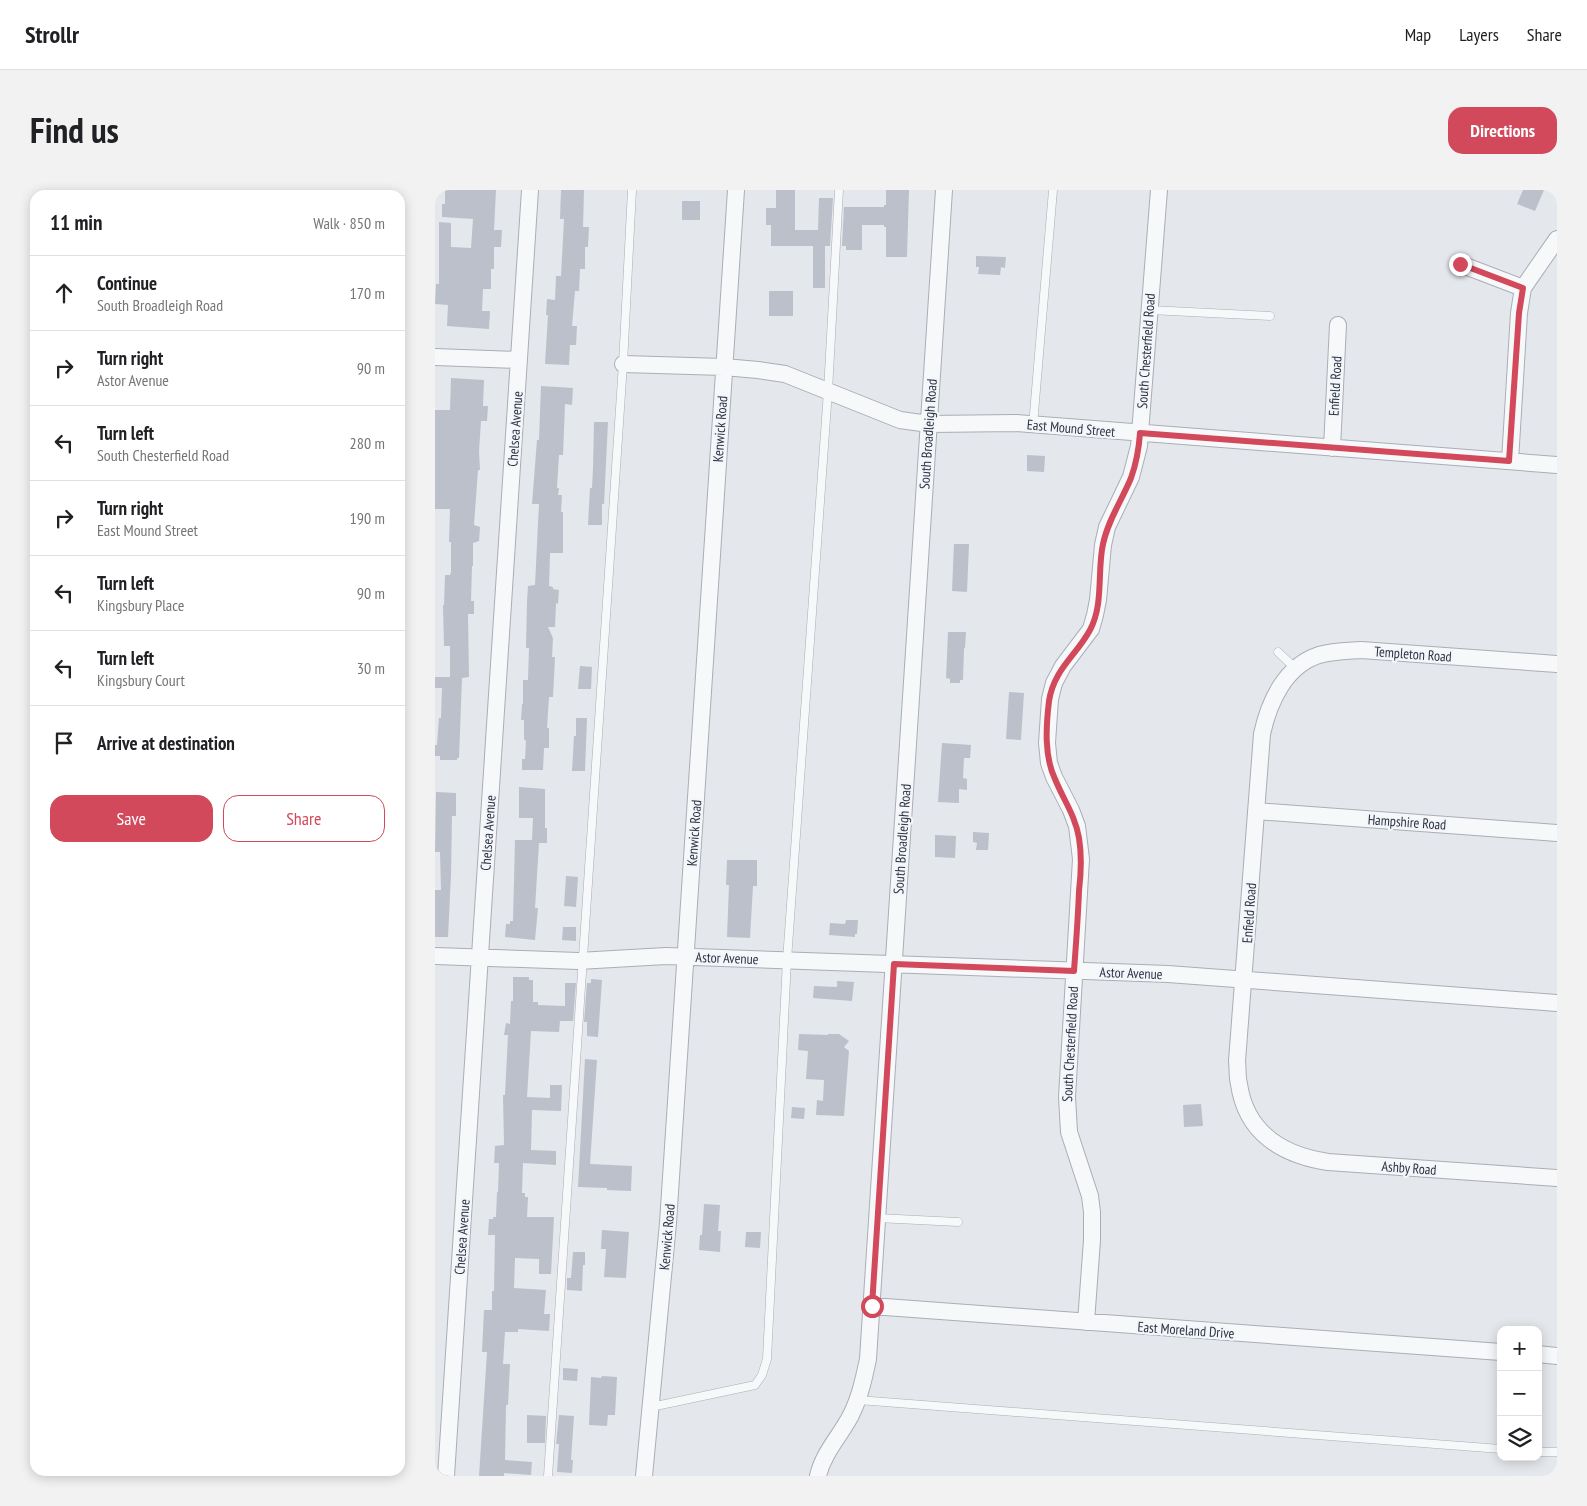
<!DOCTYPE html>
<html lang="en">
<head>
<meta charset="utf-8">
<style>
  :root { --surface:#fff; --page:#f2f2f2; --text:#202124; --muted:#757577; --line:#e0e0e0; --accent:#d1495b }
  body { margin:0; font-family:"PT Sans Narrow",sans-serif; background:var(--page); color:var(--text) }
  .controls { position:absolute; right:15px; bottom:15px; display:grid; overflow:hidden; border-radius:10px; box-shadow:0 2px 12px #0003 }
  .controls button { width:45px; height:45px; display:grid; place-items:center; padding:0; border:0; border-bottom:1px solid var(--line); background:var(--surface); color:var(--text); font:25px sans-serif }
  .stop { position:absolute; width:15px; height:15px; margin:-11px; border:4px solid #d1495b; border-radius:50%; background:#fff }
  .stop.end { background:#d1495b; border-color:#fff; box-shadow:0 1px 5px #0008 }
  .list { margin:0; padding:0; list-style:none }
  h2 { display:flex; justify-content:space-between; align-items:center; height:65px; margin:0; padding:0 20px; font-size:21px }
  h2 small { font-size:16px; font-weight:400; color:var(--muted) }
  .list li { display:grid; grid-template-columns:32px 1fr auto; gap:15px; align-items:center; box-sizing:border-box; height:75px; padding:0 20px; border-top:1px solid var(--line) }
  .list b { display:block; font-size:19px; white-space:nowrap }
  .list p { margin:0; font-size:16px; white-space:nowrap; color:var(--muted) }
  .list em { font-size:16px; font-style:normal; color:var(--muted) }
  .actions { display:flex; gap:10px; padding:15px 20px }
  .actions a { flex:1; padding:11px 0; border:1px solid var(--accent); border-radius:15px; text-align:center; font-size:18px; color:var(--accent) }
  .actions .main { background:var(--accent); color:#fff }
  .icon { flex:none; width:28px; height:28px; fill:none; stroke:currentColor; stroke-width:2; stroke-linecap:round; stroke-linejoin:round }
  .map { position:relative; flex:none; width:1122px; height:1286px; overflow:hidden; border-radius:15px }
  header { display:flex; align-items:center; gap:30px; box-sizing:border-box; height:70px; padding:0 25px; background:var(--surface); border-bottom:1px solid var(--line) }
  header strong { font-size:24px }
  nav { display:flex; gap:28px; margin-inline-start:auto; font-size:18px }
  .intro { display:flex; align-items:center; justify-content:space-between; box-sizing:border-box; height:120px; padding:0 30px }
  h1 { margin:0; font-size:35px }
  .button { padding:12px 22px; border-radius:15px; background:var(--accent); color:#fff; font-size:18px; font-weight:700 }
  main { display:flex; gap:30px; padding:0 30px }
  aside { flex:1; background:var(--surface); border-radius:15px; box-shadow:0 2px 12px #0003 }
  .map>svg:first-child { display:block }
</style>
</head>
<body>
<header>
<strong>Strollr</strong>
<nav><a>Map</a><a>Layers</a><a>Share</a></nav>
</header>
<div class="intro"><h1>Find us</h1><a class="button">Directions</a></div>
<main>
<aside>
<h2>11 min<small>Walk · 850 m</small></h2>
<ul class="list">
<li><svg class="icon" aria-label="ahead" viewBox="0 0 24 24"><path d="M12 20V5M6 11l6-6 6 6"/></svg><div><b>Continue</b><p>South Broadleigh Road</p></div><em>170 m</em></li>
<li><svg class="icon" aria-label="right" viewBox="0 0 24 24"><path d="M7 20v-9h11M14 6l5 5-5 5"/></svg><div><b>Turn right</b><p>Astor Avenue</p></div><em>90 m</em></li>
<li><svg class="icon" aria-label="left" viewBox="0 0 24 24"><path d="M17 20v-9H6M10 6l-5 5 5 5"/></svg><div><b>Turn left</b><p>South Chesterfield Road</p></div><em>280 m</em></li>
<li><svg class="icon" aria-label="right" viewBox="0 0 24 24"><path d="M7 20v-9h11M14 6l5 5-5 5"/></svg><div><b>Turn right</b><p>East Mound Street</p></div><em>190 m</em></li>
<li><svg class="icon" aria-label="left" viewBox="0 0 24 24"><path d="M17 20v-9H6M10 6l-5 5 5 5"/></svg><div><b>Turn left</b><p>Kingsbury Place</p></div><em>90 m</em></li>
<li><svg class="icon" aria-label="left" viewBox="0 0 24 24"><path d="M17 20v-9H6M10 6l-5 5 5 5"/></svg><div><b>Turn left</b><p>Kingsbury Court</p></div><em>30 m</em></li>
<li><svg class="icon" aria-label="arrive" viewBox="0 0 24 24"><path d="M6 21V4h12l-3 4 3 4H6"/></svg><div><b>Arrive at destination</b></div></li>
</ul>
<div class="actions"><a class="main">Save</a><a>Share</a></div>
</aside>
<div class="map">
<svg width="1122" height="1286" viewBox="0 0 1122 1286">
  <rect width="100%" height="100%" fill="#e4e7ec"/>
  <path fill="#bbc0ca" d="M10 0H61L59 40H67L66 57H59V79H56V99H48L47 121H55L54 139 12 136 13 115 0 114 1 94H4V32L16 33V57L36 58 38 29 7 27V14H10Z
    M126 0H149L148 37H154L153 57H150V79H145L144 101H140L137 136H142L141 155H135L134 175 110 174 113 125H111L112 109 120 110 121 86H126L129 29H125Z
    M341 0H360V40H383L384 8H398L395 56H390V98H378V56H336V35H331V18H341Z
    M451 0H474L472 67H451V37H449V35H427V60H411V56H407L409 17H449V15H451Z
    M1088 0H1109L1100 21 1082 14Z
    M247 11H265V30H247Z
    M541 66 571 67 570 78 566 77 565 85 543 84 544 77H541Z
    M334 101H358V126H334Z
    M16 188 49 190 48 216H53L52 231H46L44 261 45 280H43L39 335 45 337 44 351 38 353V376H37L36 411H39V424H33L34 487 27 488 24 568H22V570H5V566H0V555H2L4 528H6L7 498H0V487H15V456H9L8 415H9L10 385H15L16 382V352H14L15 319H0V220H15Z
    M106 196 138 198 137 215 130 214 128 265H124L122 298H124L123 305H127L126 322H128V363H115L114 396 118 397V399L124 400 123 414 121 413 120 437H113L118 448 117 467H120L118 507H114L112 538H114V558H109L108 580H87V569H90L91 551 89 549V530H86L87 514H88V490H93L94 458H91L92 411 93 396 100 395 104 314H97L102 250H104Z
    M159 232H173L169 314H167V335H153L155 298H157L158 278Z
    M592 265 610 266 609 282 592 281Z
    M519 354H534L532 402 517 401Z
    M513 442H531L530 458H529L528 490H525V493H515V489L511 488Z
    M145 476 157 477 156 499H143Z
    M574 502 589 503 586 550 571 549Z
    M141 528H152L150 581H137L139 546H141Z
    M507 553 536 555 535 568H529L528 588 532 589V600L524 599V613L503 612Z
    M84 597 110 599V638H112V653H104L100 718H103L100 750 70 747 71 734H75V731H78L80 650H97L98 628H84Z
    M1 602 21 603V626H17L16 685 13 747H0V700H6L5 662H0Z
    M538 642 554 643 553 660H541L542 653 538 652Z
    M500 645 521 646 520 668 500 667Z
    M292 670H322V696H318L315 748 292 747 294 695H291Z
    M131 686 143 687 141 717 129 716Z
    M411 730H423L422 744H420V747L394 745 395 733 410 734Z
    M128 737H141V751L127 750Z
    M78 787H94V790H98V812H103V815L130 816V793H141L138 831H125L124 842 96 841 92 907 115 908V895H127L126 921 97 920 96 960 121 961V975L88 973 87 1003H90V1007H93L92 1027H119L116 1084H104V1069L80 1068 79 1098 111 1100 109 1124H115L114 1141 83 1139V1142H70L68 1174H75L73 1215H71L70 1270 97 1272 96 1285 69 1283V1286H44L52 1162H47L49 1120H57V1101H59L60 1045H53L54 1029H58V1027H61L62 1002H63L64 973H59L60 956 69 955 68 905H70L73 845H69L71 833 75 834 76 811H78Z
    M156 789 167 790 163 847 152 846V832H149L152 793H156Z
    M402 791 419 792 417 811 378 808 379 796 402 797Z
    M364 844 393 845V844H404L414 851 409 857 414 861 409 926 381 925 382 910 388 911 389 890 371 889 373 861 363 860Z
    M150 869 162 870 155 974 197 976 196 1001 172 1000V998L143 997Z
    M766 914 768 936 749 937 748 915Z
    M357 917 370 918 369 929 356 928Z
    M269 1014 285 1015 283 1041H286L285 1062 264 1060 265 1045H267Z
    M167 1040 194 1042 191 1088 169 1087 171 1059H166Z
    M311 1042H326L325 1058 310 1057Z
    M138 1062H150V1075H148L147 1101 132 1100V1088H136Z
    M128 1178 143 1179 142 1191 128 1190Z
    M167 1186 182 1187 180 1225H173L172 1236 154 1235 156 1187 166 1188Z
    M92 1225 111 1226 110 1253H92Z
    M124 1225 139 1226 136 1270H138L137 1283 122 1282 124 1254H121Z"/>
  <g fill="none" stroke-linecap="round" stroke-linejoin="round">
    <defs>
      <path id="lane" d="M715 120 835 126
        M598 235 618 0
        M843 462 860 478
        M442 1028 523 1032
        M423 1210 1066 1259
        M216 1217 320 1195 327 1185 332 1169 352 770 393 201 404 0
        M1103 1262H1122
        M113 1286 188 174 197 0"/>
      <path id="street" d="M1025 74 1088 98
        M0 167 84 170
        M188 174 289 177 323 180 350 184 465 230 494 234 581 233 1122 275
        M897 258 903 135
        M1075 271 1084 123 1088 98 1122 49
        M1122 474 926 460C912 461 898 461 884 465 850 476 834 512 827 544L802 871C803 879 802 887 804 894 811 943 847 965 893 972L1122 988
        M821 621 1122 643
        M0 766 143 771 231 766 733 784 1122 813
        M437 1116 1066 1162
        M651 1132 657 1050V1022L655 1006 634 942 632 907 646 669 642 636 636 620 619 587 614 573 612 553 615 509 619 493 628 476 656 439 660 425 663 410 668 355 672 337 696 287 704 256 724 0
        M1103 1164 1122 1166
        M11 1286 95 0
        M209 1286 233 1033 301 0
        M383 1286C388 1263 406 1245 416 1225 425 1207 429 1188 433 1169L509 0"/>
    </defs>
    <use href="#lane" stroke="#a9aeb7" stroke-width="9"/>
    <use href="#street" stroke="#a9aeb7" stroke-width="18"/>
    <use href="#lane" stroke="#f7f8fa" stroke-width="8"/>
    <use href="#street" stroke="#f7f8fa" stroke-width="16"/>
  </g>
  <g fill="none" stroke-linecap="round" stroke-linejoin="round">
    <path stroke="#d1495b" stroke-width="6" d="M437 1116 459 774 639 781C641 754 643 728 644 701 646 684 647 666 644 648 640 625 629 611 620 589 609 566 611 536 614 511 619 479 641 466 655 440 669 414 662 381 668 354 673 330 687 310 696 288 701 274 704 258 705 243L1074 271 1084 123 1088 98 1025 74"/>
  </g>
  <g text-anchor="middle" stroke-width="4.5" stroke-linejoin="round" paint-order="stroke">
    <g font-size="14" fill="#2b3445" stroke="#f4f6f9">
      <text transform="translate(711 161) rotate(-86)" y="5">South Chesterfield Road</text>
      <text transform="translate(900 196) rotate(-87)" y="5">Enfield Road</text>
      <text transform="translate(636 238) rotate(5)" y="5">East Mound Street</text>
      <text transform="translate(80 239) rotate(-86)" y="5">Chelsea Avenue</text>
      <text transform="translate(285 239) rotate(-86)" y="5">Kenwick Road</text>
      <text transform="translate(493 244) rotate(-86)" y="5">South Broadleigh Road</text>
      <text transform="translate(978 464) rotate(4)" y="5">Templeton Road</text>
      <text transform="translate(972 632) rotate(4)" y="5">Hampshire Road</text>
      <text transform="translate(53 643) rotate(-86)" y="5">Chelsea Avenue</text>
      <text transform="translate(259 643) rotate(-86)" y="5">Kenwick Road</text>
      <text transform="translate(467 649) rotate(-86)" y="5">South Broadleigh Road</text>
      <text transform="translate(814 723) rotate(-86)" y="5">Enfield Road</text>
      <text transform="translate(292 768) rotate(2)" y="5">Astor Avenue</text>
      <text transform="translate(696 783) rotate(2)" y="5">Astor Avenue</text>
      <text transform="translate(635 854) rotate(-87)" y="5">South Chesterfield Road</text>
      <text transform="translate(974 978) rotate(4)" y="5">Ashby Road</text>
      <text transform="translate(27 1047) rotate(-86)" y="5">Chelsea Avenue</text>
      <text transform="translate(232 1047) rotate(-85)" y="5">Kenwick Road</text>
      <text transform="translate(751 1140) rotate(4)" y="5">East Moreland Drive</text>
    </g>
  </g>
</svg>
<div class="controls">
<button>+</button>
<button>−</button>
<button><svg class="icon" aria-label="layers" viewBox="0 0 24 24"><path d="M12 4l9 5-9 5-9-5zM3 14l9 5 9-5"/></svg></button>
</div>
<div class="stop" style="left:437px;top:1116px"></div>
<div class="stop end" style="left:1025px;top:74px"></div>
</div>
</main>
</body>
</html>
